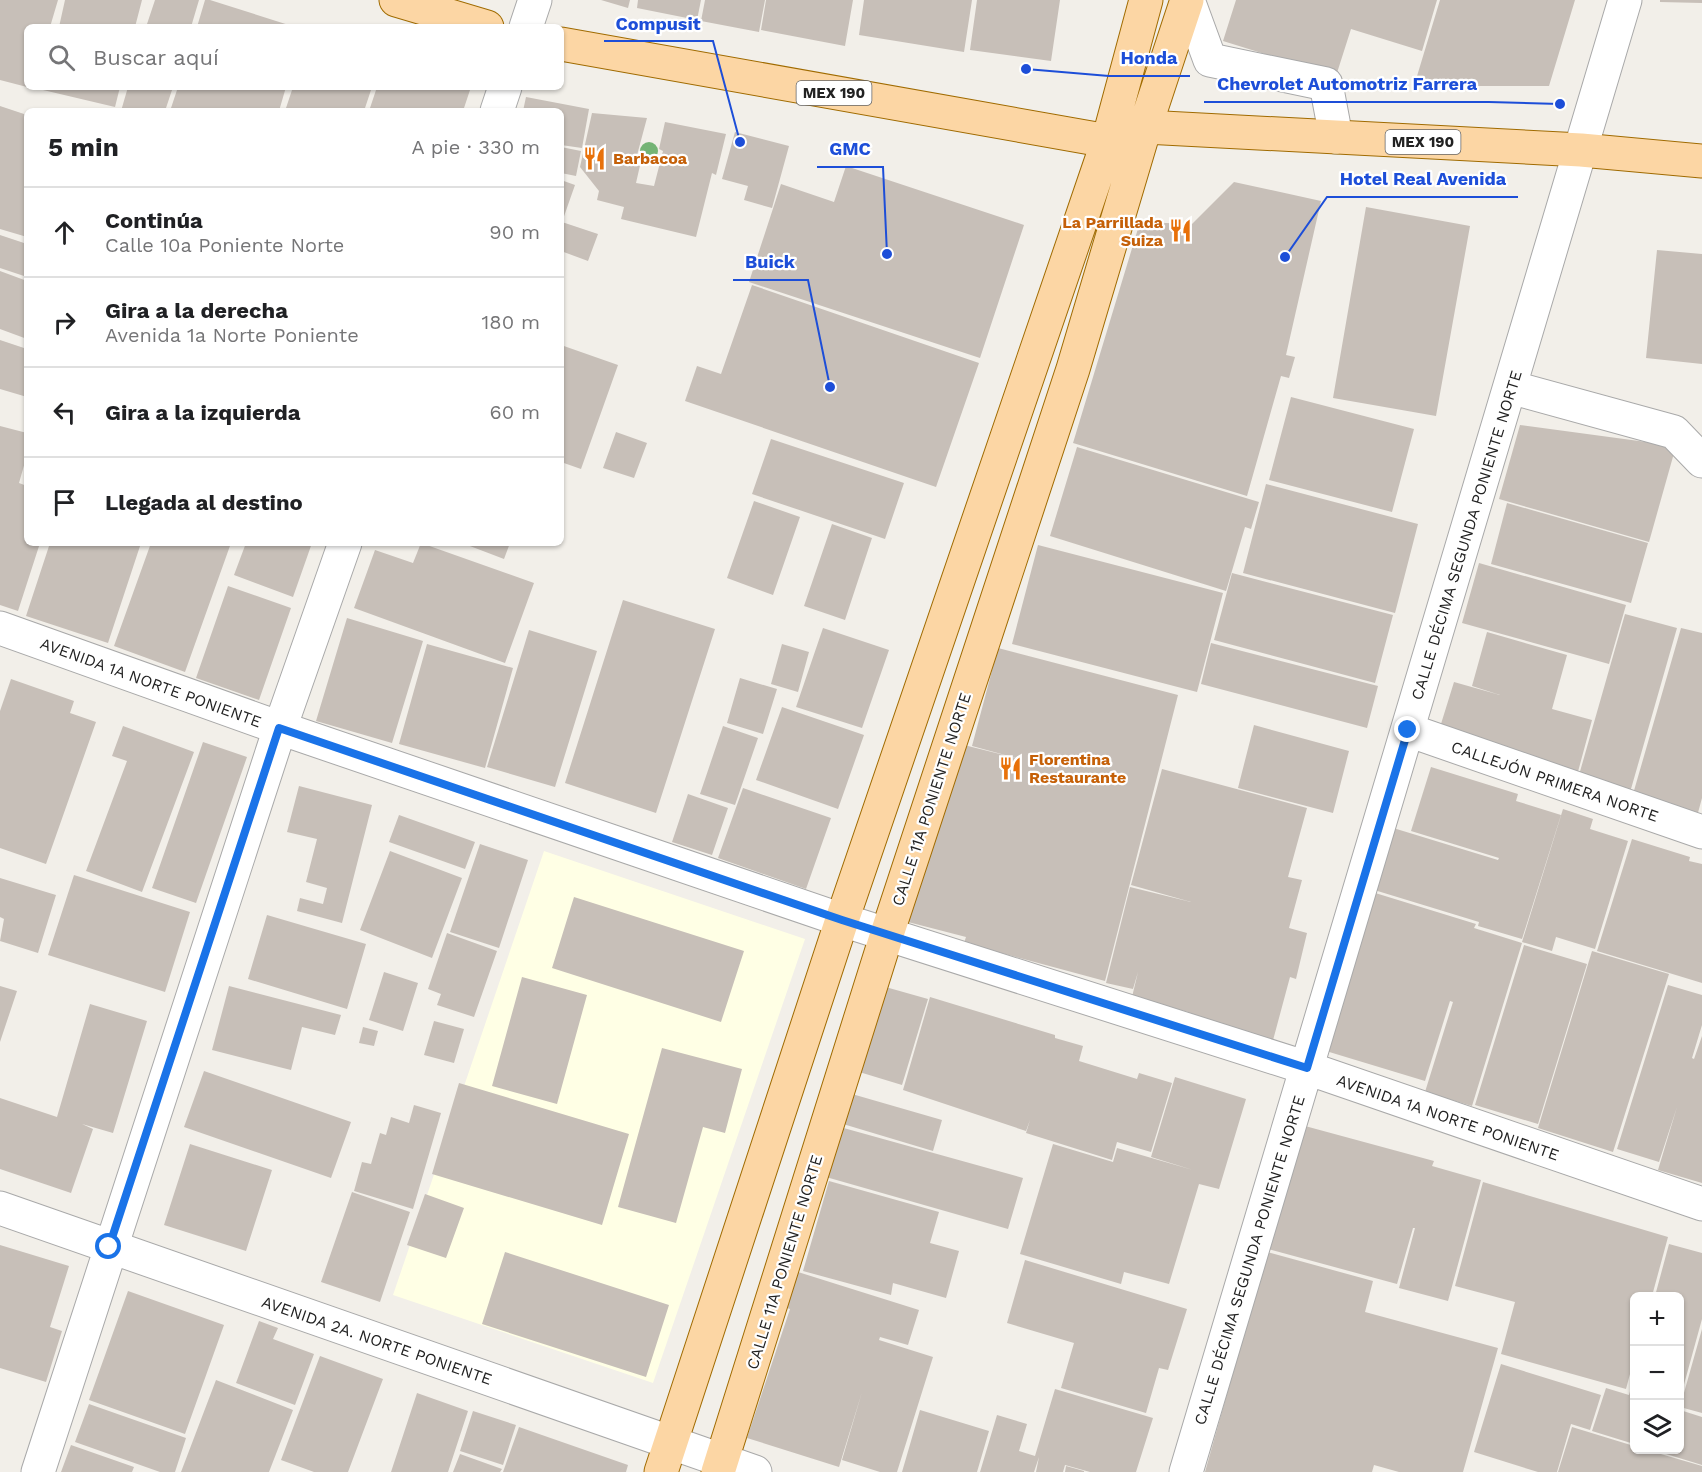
<!DOCTYPE html>
<html lang="es">
<head>
<meta charset="utf-8">
<style>
  :root { --surface:#fff; --page:#f2f2f2; --text:#202124; --muted:#757577; --line:#e0e0e0 }
  body { margin:0; font-family:"Work Sans",sans-serif; background:var(--page); color:var(--text) }
  .controls { position:absolute; right:18px; bottom:18px; display:grid; overflow:hidden; border-radius:9px; box-shadow:0 2px 4px #0004 }
  .controls button { width:54px; height:54px; display:grid; place-items:center; padding:0; border:0; border-bottom:2px solid var(--line); background:var(--surface); color:var(--text); font:30px sans-serif }
  .stop { position:absolute; width:18px; height:18px; margin:-14px; border:4px solid #1a73e8; border-radius:50%; background:#fff }
  .stop.end { background:#1a73e8; border-color:#fff; box-shadow:0 2px 6px #0008 }
  .list { margin:0; padding:0; list-style:none }
  h2 { display:flex; justify-content:space-between; align-items:center; height:78px; margin:0; padding:0 24px; font-size:26px }
  h2 small { font-size:20px; font-weight:400; color:var(--muted) }
  .list li { display:grid; grid-template-columns:39px 1fr auto; gap:18px; align-items:center; box-sizing:border-box; height:90px; padding:0 24px; border-top:2px solid var(--line) }
  .list b { display:block; font-size:22px; white-space:nowrap }
  .list p { margin:0; font-size:20px; white-space:nowrap; color:var(--muted) }
  .list em { font-size:20px; font-style:normal; color:var(--muted) }
  .icon { flex:none; width:33px; height:33px; fill:none; stroke:currentColor; stroke-width:2; stroke-linecap:round; stroke-linejoin:round }
  .map { position:relative; flex:none; width:1702px; height:1472px; overflow:hidden }
  .search { position:absolute; background:var(--surface); box-shadow:0 2px 4px #0004; left:24px; top:24px; width:540px; height:66px; display:flex; align-items:center; gap:15px; box-sizing:border-box; padding:0 21px; border-radius:9px; color:var(--muted); font-size:22px }
  .panel { position:absolute; background:var(--surface); box-shadow:0 2px 4px #0004; left:24px; top:108px; width:540px; height:438px; border-radius:9px }
  .map>svg:first-child { display:block }
</style>
</head>
<body>
<div class="map">
<svg width="1702" height="1472" viewBox="0 0 1702 1472">
  <rect width="100%" height="100%" fill="#f2efe9"/>
  <path fill="#ffffe5" d="M544 851 805 939 653 1383 393 1295Z"/>
  <path fill="#c7bfb8" d="M0 0H58L50 27H27V87L0 80Z
    M65 0H142L135 27H59Z
    M155 0H199L191 27H146Z
    M205 0H210L295 27H197Z
    M601 0H630L628 8Z
    M638 0H701L697 20 637 8Z
    M705 0H765L759 32 701 21Z
    M766 0H853L845 46 761 30Z
    M864 0H972L964 52 859 35Z
    M977 0H1060L1051 61 970 50Z
    M1236 0H1437L1422 51 1351 29 1336 76 1223 41Z
    M1440 0H1575L1549 86H1414Z
    M1660 0H1702V3L1660 2Z
    M44 87H120L115 107 43 90Z
    M128 87H173L165 111H121Z
    M178 87H286L279 111H170Z
    M293 87H372L364 111H298L286 108Z
    M377 87H471L463 111H369Z
    M526 97 589 109 582 148 561 145V111H523Z
    M0 106 27 115V237L0 229Z
    M592 113 647 118 636 159 641 161 636 183 654 186 663 151 659 149 665 122 726 134 716 175 712 173 696 237 621 219 624 207 597 200 599 191 580 167Z
    M735 132 789 146 772 208 744 200 748 186 722 179Z
    M561 147 581 151 576 176 561 173Z
    M846 166 1024 225 980 358 749 282 781 184 834 202Z
    M561 180 575 185 562 222 598 234 588 261 561 251Z
    M1234 182 1321 201 1286 355 1295 357 1289 378 1281 376 1247 496 1073 443 1140 222 1192 224Z
    M1366 207 1470 226 1436 416 1333 398Z
    M0 235 27 244V277L0 268Z
    M1657 250 1702 254V364L1646 358Z
    M0 271 27 281V339L0 329Z
    M752 285 979 363 936 487 685 401 697 366 721 374Z
    M0 340 27 349V397L0 389Z
    M561 345 618 365 581 469 561 462Z
    M1291 397 1414 429 1392 512 1269 480Z
    M1520 425 1676 446 1649 542 1499 499Z
    M0 426 27 433V455L19 483 27 486V543H40L18 611 0 605Z
    M616 432 647 443 634 478 603 468Z
    M771 439 904 483 885 539 752 494Z
    M1077 447 1259 502 1251 529 1245 527 1226 591 1050 536Z
    M1266 484 1418 524 1395 613 1243 573Z
    M754 501 800 517 773 595 727 578Z
    M1507 503 1648 543 1631 603 1491 564Z
    M832 524 872 538 845 620 804 606Z
    M50 543H141L108 643 26 616Z
    M151 543H231L185 672 114 646Z
    M246 543H312L293 597 234 575Z
    M421 543 534 583 505 663 354 608 375 550 413 563Z
    M462 543H510L504 559Z
    M1038 545 1223 593 1197 692 1012 644Z
    M1479 563 1626 605 1609 664 1462 623Z
    M1232 573 1393 615 1375 683 1214 640Z
    M228 586 291 608 259 700 196 678Z
    M623 600 715 629 656 813 565 783Z
    M1625 614 1677 628 1629 796 1577 782Z
    M347 618 423 641 392 743 316 721Z
    M823 628 889 650 862 728 796 707Z
    M1681 628 1702 633V798L1696 820 1631 801Z
    M529 630 597 651 555 787 487 767Z
    M1487 632 1567 655 1552 709 1592 720 1576 779 1436 740 1454 682 1500 695 1472 686Z
    M1211 643 1378 686 1367 728 1201 684Z
    M427 644 513 668 485 768 399 744Z
    M782 644 809 652 798 692 771 684Z
    M998 648 1178 695 1105 981 964 943 966 937 908 922 956 743 1016 758 972 746Z
    M740 678 777 689 763 734 727 723Z
    M11 679 74 701 70 713 96 722 46 864 0 848V711Z
    M782 707 864 735 838 809 756 780Z
    M1254 725 1349 751 1333 813 1238 788Z
    M123 726 194 752 142 892 86 871 127 761 112 756Z
    M723 726 758 738 735 805 700 794Z
    M203 742 247 757 196 903 152 888Z
    M1431 767 1518 794 1516 801 1561 815 1522 939 1478 926 1479 922 1371 889 1390 827 1498 860 1499 858 1411 831Z
    M1162 769 1307 808 1288 877 1302 880 1289 928 1307 933 1296 979 1290 977 1272 1044 1186 1022 1188 1012 1132 997 1138 972 1133 989 1106 983 1130 887 1191 902 1131 885Z
    M299 786 372 805 342 923 297 911 300 898 323 904 327 888 306 882 317 839 287 832Z
    M743 788 831 818 806 889 718 858Z
    M688 794 728 808 712 855 672 842Z
    M1563 809 1593 819 1590 829 1628 841 1595 949 1556 937 1552 951 1522 942Z
    M399 815 475 842 465 869 389 842Z
    M1632 839 1690 857 1689 861 1702 864V983L1597 951Z
    M480 844 528 860 499 948 450 932Z
    M390 851 462 878 432 958 360 930Z
    M74 875 190 912 165 992 48 955Z
    M0 878 56 895 38 953 0 941 4 919 0 917Z
    M1372 892 1476 924 1474 928 1522 943 1472 1106 1425 1092 1453 1002 1450 1001 1425 1081 1326 1051Z
    M574 897 744 951 721 1022 552 968Z
    M267 915 366 944 347 1009 248 979Z
    M447 933 497 951 474 1017 437 1005 441 994 428 989Z
    M1524 945 1587 964 1538 1124 1475 1105Z
    M1592 951 1669 974 1613 1152 1538 1128Z
    M384 972 418 983 403 1031 369 1020Z
    M522 977 587 995 557 1104 492 1086Z
    M1668 985 1702 995V1025L1692 1058 1694 1059 1702 1036V1183L1658 1170 1677 1107 1659 1162 1617 1149Z
    M0 986 17 991 0 1042Z
    M229 986 341 1015 335 1035 302 1027 291 1070 212 1050Z
    M882 986 928 999 902 1085 856 1071Z
    M930 997 1055 1035V1038L1083 1046 1079 1061 1137 1079 1139 1073 1172 1083 1151 1152 1117 1142 1112 1160 1026 1133 1030 1120 1026 1131 903 1090Z
    M90 1004 147 1021 113 1133 82 1124 93 1129 71 1193 0 1169V1098L57 1117Z
    M434 1021 464 1029 454 1063 424 1055Z
    M363 1027 378 1031 374 1046 359 1043Z
    M662 1048 742 1069 725 1133 703 1127 676 1223 618 1207Z
    M204 1071 351 1122 331 1178 184 1127Z
    M1175 1077 1246 1099 1219 1189 1199 1184 1169 1284 1124 1272 1121 1284 1020 1254 1053 1144 1113 1162 1117 1148 1193 1170 1151 1157Z
    M459 1083 629 1134 602 1225 432 1174Z
    M852 1094 942 1120 933 1151 843 1124Z
    M414 1105 441 1113 413 1209 354 1191 362 1162 371 1164 380 1133 386 1135 391 1117 409 1123Z
    M1305 1126 1434 1161 1432 1166 1481 1180 1448 1301 1399 1288 1415 1228H1413L1397 1284 1268 1249Z
    M840 1127 1023 1178 1008 1229 826 1177Z
    M190 1144 272 1170 246 1251 164 1225Z
    M829 1181 939 1212 930 1243 959 1251 946 1298 893 1283 891 1295 803 1271Z
    M1483 1182 1668 1237 1652 1296H1634V1359L1626 1389 1501 1354 1515 1302 1455 1286Z
    M352 1192 410 1212 380 1302 321 1282Z
    M425 1194 464 1208 446 1258 407 1245Z
    M1669 1244 1702 1253V1319L1680 1399V1296H1655Z
    M0 1245 69 1266 50 1327 62 1331 46 1382 0 1368Z
    M505 1252 669 1305 646 1377 482 1324Z
    M1267 1252 1373 1281 1365 1312 1498 1348 1463 1472H1399L1374 1465 1372 1472H1205Z
    M1025 1260 1187 1309 1168 1370 1159 1368 1146 1413 1061 1388 1074 1343 1007 1323Z
    M798 1272 919 1310 908 1345 880 1337 879 1340 933 1357 897 1472H880L842 1460 862 1392 839 1467 747 1438 790 1309 787 1308Z
    M128 1291 224 1325 185 1434 89 1400Z
    M259 1321 278 1328 273 1339 314 1354 295 1405 236 1383Z
    M1702 1329V1413L1680 1407Z
    M320 1356 383 1379 348 1472H314L281 1460Z
    M1501 1364 1601 1395 1590 1430 1571 1424 1557 1472H1538L1474 1452Z
    M1634 1377V1444L1592 1431 1606 1388 1629 1395Z
    M216 1380 293 1410 269 1472H181Z
    M1055 1389 1153 1418 1136 1472H1090L1065 1465 1063 1472H1036L1039 1457 1034 1472H980L997 1415 1027 1424 1019 1451 1035 1456Z
    M417 1393 468 1411 448 1472H391Z
    M89 1404 186 1438 175 1472H160L75 1442Z
    M920 1410 989 1431 977 1472H902Z
    M1680 1410 1702 1417V1465L1653 1450H1680Z
    M473 1411 516 1425 503 1465 460 1451Z
    M519 1427 628 1465 626 1472H503Z
    M1572 1427 1634 1446V1450H1647L1702 1466V1472H1558Z
    M71 1445 134 1467 132 1472H61Z
    M460 1454 502 1469 500 1472H453Z
    M1066 1466 1084 1471V1472H1065Z"/>
  <g fill="none" stroke-linecap="round" stroke-linejoin="round">
    <defs>
      <path id="minor" d="M1188 0 1210 60 1326 84 1336 137
        M526 27 535 0
        M497 111 505 87
        M1510 387 1674 432 1702 461
        M0 628 280 728 842 920 1307 1068 1702 1204
        M1408 730 1702 832
        M0 1208 755 1472
        M38 1472 280 728 345 543
        M1186 1472 1625 0"/>
      <path id="major" d="M396 0 487 27
        M561 44 1108 141 1145 127 1581 150 1702 161
        M661 1472 842 920 1108 141 1146 0
        M718 1472 887 934 1073 369 1145 127 1187 0"/>
    </defs>
    <use href="#minor" stroke="#a9a9a9" stroke-width="35"/>
    <use href="#major" stroke="#a06b00" stroke-width="35"/>
    <use href="#minor" stroke="#fff" stroke-width="33"/>
    <use href="#major" stroke="#fcd6a4" stroke-width="33"/>
  </g>
  <circle fill="#74b475" cx="649" cy="151" r="9"/>
  <g fill="none" stroke-linecap="round" stroke-linejoin="round">
    <path stroke="#1a73e8" stroke-width="8" d="M109 1247 279 728 842 920 1307 1068 1408 730"/>
  </g>
  <defs>
    <symbol id="restaurant-bare" viewBox="-9 -9 18 18"><path d="M-5-6h1v4h1v-4h1v4h1v-4h1v5L-1.5 .5V6h-2V.5L-5-1ZM5-6V6H3V1.5H1.5Q1.5-4 5-6Z" fill="#e8710a" stroke="#fff" stroke-width="2.5" paint-order="stroke"/></symbol>
  </defs>
  <g fill-rule="evenodd">
    <use href="#restaurant-bare" x="578" y="142" width="33" height="33"/>
    <use href="#restaurant-bare" x="1164" y="214" width="33" height="33"/>
    <use href="#restaurant-bare" x="994" y="752" width="33" height="33"/>
  </g>
  <g text-anchor="middle" stroke-width="4.5" stroke-linejoin="round" paint-order="stroke">
    <g fill="#fff" stroke="#646464" stroke-width="1.5">
      <rect x="796.5" y="81" width="75" height="24" rx="4.5"/>
      <rect x="1385.5" y="130" width="75" height="24" rx="4.5"/>
    </g>
    <g font-size="15" font-weight="bold" fill="#222">
      <text x="834" y="98">MEX 190</text>
      <text x="1423" y="147">MEX 190</text>
    </g>
    <g font-size="16" font-weight="bold" fill="#c56008" stroke="#fff" text-anchor="start">
      <text x="613" y="164">Barbacoa</text>
      <text x="1163" y="228" text-anchor="end">La Parrillada<tspan x="1163" dy="18">Suiza</tspan></text>
      <text x="1029" y="765">Florentina<tspan x="1029" dy="18">Restaurante</tspan></text>
    </g>
    <g font-size="16" fill="#222" stroke="#fff">
      <text transform="translate(1466 535) rotate(-73)" y="6">CALLE DÉCIMA SEGUNDA PONIENTE NORTE</text>
      <text transform="translate(151 682) rotate(20)" y="6">AVENIDA 1A NORTE PONIENTE</text>
      <text transform="translate(1555 781) rotate(19)" y="6">CALLEJÓN PRIMERA NORTE</text>
      <text transform="translate(931 799) rotate(-72)" y="6">CALLE 11A PONIENTE NORTE</text>
      <text transform="translate(1448 1117) rotate(19)" y="6">AVENIDA 1A NORTE PONIENTE</text>
      <text transform="translate(1249 1260) rotate(-73)" y="6">CALLE DÉCIMA SEGUNDA PONIENTE NORTE</text>
      <text transform="translate(784 1262) rotate(-73)" y="6">CALLE 11A PONIENTE NORTE</text>
      <text transform="translate(377 1340) rotate(19)" y="6">AVENIDA 2A. NORTE PONIENTE</text>
    </g>
  </g>
  <path fill="none" stroke="#1d4ed8" stroke-width="2" d="M740 142L713 41H604M1026 69L1109 76H1190M1560 104L1489 102H1204M887 254L883 167H817M1285 257L1327 197H1518M830 387L808 280H733"/>
  <g fill="#1d4ed8" stroke="#fff" stroke-width="2">
    <circle cx="740" cy="142" r="6"/>
    <circle cx="1026" cy="69" r="6"/>
    <circle cx="1560" cy="104" r="6"/>
    <circle cx="887" cy="254" r="6"/>
    <circle cx="1285" cy="257" r="6"/>
    <circle cx="830" cy="387" r="6"/>
  </g>
  <g font-size="18" text-anchor="middle" font-weight="bold" fill="#1d4ed8" stroke="#fff" stroke-width="4.5" stroke-linejoin="round" paint-order="stroke">
    <text x="658" y="30">Compusit</text>
    <text x="1149" y="64">Honda</text>
    <text x="1347" y="90">Chevrolet Automotriz Farrera</text>
    <text x="850" y="155">GMC</text>
    <text x="1423" y="185">Hotel Real Avenida</text>
    <text x="770" y="268">Buick</text>
  </g>
</svg>
<div class="controls">
<button>+</button>
<button>−</button>
<button><svg class="icon" aria-label="layers" viewBox="0 0 24 24"><path d="M12 4l9 5-9 5-9-5zM3 14l9 5 9-5"/></svg></button>
</div>
<div class="stop" style="left:109px;top:1247px"></div>
<div class="stop end" style="left:1408px;top:730px"></div>
<div class="search"><svg class="icon" aria-label="search" viewBox="0 0 24 24"><circle cx="10" cy="10" r="6"/><path d="M15 15l6 6"/></svg>Buscar aquí</div>
<section class="panel">
<h2>5 min<small>A pie · 330 m</small></h2>
<ul class="list">
<li><svg class="icon" aria-label="ahead" viewBox="0 0 24 24"><path d="M12 20V5M6 11l6-6 6 6"/></svg><div><b>Continúa</b><p>Calle 10a Poniente Norte</p></div><em>90 m</em></li>
<li><svg class="icon" aria-label="right" viewBox="0 0 24 24"><path d="M7 20v-9h11M14 6l5 5-5 5"/></svg><div><b>Gira a la derecha</b><p>Avenida 1a Norte Poniente</p></div><em>180 m</em></li>
<li><svg class="icon" aria-label="left" viewBox="0 0 24 24"><path d="M17 20v-9H6M10 6l-5 5 5 5"/></svg><div><b>Gira a la izquierda</b></div><em>60 m</em></li>
<li><svg class="icon" aria-label="arrive" viewBox="0 0 24 24"><path d="M6 21V4h12l-3 4 3 4H6"/></svg><div><b>Llegada al destino</b></div></li>
</ul>
</section>
</div>
</body>
</html>
